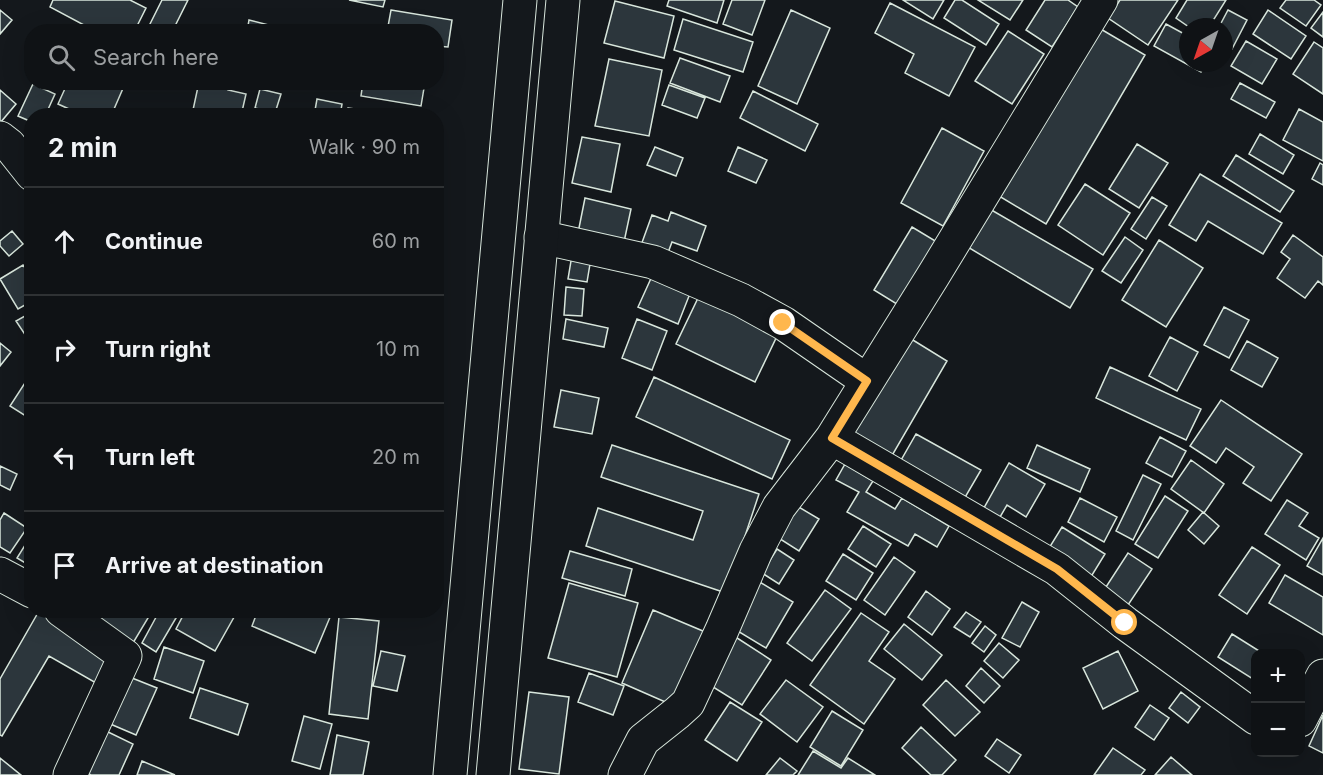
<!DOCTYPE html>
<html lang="en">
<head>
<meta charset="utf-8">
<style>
  :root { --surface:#0f1215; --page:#181b1e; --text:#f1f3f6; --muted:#9b9ea0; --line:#2f3234 }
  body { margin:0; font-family:Inter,sans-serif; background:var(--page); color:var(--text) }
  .controls { position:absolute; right:18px; bottom:18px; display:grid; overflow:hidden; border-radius:12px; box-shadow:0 6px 24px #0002 }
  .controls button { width:54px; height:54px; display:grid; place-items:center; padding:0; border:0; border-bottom:2px solid var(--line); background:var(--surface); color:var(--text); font:30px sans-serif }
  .compass { position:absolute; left:1179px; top:18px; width:54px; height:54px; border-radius:50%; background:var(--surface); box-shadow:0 6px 24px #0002; rotate:220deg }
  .stop { position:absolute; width:18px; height:18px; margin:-14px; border:4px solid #ffb74d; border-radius:50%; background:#fff }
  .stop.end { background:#ffb74d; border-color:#fff; box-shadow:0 2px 6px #0008 }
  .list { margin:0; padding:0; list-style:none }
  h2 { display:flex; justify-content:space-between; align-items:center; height:78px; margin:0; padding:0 24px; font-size:26px }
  h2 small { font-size:20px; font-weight:400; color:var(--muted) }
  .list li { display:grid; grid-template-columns:39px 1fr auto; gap:18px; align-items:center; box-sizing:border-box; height:108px; padding:0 24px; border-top:2px solid var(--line) }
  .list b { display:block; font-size:22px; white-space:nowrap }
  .list em { font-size:20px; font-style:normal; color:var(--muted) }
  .icon { flex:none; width:33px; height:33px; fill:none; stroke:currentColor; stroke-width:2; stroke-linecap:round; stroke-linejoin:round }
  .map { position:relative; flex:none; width:1323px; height:775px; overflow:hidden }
  .search { position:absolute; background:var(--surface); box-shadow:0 6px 24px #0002; left:24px; top:24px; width:420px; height:66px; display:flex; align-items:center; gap:15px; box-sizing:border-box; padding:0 21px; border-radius:24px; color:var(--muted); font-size:22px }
  .panel { position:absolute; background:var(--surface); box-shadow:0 6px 24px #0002; left:24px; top:108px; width:420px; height:510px; border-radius:24px }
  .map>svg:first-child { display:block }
</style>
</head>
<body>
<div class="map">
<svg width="1323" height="775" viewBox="0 0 1323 775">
  <rect width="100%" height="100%" fill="#14181c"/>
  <path fill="#2c363c" stroke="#d8e6dc" stroke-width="1.5" d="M53 0H130L146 8 134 32H97L50 7Z
    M162 0H188L172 32H146Z
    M349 0H385L383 7Z
    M669 0H724L717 23 667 6Z
    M732 0H765L752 35 723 24Z
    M903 0H944L933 19Z
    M955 0H962L999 24 986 45 944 18Z
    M978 0H1023L1010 20Z
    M1045 0H1068L1078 7 1052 47 1026 30Z
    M1120 0H1178L1148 45 1108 18Z
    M1187 0H1226L1209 27H1189L1176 18Z
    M1286 0H1314L1321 5 1306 26 1280 8Z
    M615 1 674 16 664 58 604 43Z
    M890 3 975 47 949 96 905 73 914 54 875 33Z
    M0 10 12 20 0 34Z
    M391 10 452 20 448 47 436 46V32H387Z
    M791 10 830 28 797 104 758 86Z
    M1228 10 1247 20 1232 49 1224 45V27H1219Z
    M1268 10 1306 36 1291 59 1253 34Z
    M1323 12V37L1311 28Z
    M683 19 753 42 743 72 674 50Z
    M249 20 296 32H247Z
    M1166 24 1188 36V63H1206L1201 72 1154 46Z
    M1099 28 1145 55 1046 224 999 196Z
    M1008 31 1044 54 1012 104 975 81Z
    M1246 41 1277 59 1262 84 1231 66Z
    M1314 42 1323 48V94L1293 74Z
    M680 58 730 76 720 102 670 83Z
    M609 59 662 70 649 136 595 126Z
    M68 82H116L124 86 111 116H77L78 113 58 104Z
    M199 82H230L228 90 246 94 241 116H215L193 110Z
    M363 82H425L421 106 361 96Z
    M1240 83 1275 102 1266 118 1231 99Z
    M33 84 55 94 45 116H32V122L18 116Z
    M669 85 705 98 697 118 662 105Z
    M260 89 281 94 275 113 255 108Z
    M0 90 16 104 0 123Z
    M753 91 818 124 805 151 740 118Z
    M317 99 342 104 340 116H314Z
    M348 108 383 113V116H347Z
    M1299 109 1323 122V161L1283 140Z
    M942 128 984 151 943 226 901 203Z
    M1260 134 1294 155 1283 174 1249 154Z
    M582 137 620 144 611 192 572 183Z
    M1137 144 1168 163 1139 208 1109 189Z
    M655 147 683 158 676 176 647 165Z
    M738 147 767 160 756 183 728 171Z
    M1236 155 1294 191 1280 212 1223 176Z
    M1320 163 1323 165V185L1312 179Z
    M1200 174 1282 223 1263 254 1208 221 1196 241 1169 225Z
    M1085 184 1130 213 1103 255 1058 225Z
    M1152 197 1167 206 1146 239 1131 229Z
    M585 198 631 209 624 242 578 233Z
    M988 208 1093 269 1070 308 966 246Z
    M671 212 706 226 697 251 672 242 666 258 640 248 652 215 668 221Z
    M912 227 937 242 900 306 874 290Z
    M12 231 23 244 9 256 0 246V241Z
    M1293 235 1323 257V285L1318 281 1305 298 1277 278 1290 259 1281 252Z
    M1125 237 1143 250 1121 283 1102 271Z
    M1159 240 1203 268 1166 327 1122 300Z
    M572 255 591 258 587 282 568 279Z
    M23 265 32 278V301L18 309 0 279Z
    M653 274 691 291 678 324 638 307Z
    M566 287 584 289 582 316 564 315Z
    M699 296 778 334 755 382 676 344Z
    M1224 307 1249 320 1229 358 1204 345Z
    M32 312V345L16 321Z
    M566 319 608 328 604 347 563 339Z
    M637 319 667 331 652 370 622 358Z
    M908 337 947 361 890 459 851 437Z
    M1170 337 1198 352 1177 391 1149 376Z
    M1247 341 1278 358 1262 387 1231 370Z
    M0 343 11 352 0 366Z
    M1110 367 1201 409 1186 440 1096 398Z
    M32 372V420L10 406Z
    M654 377 790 440 772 479 636 417Z
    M561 390 599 398 592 434 554 427Z
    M1221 400 1302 454 1271 501 1243 483 1254 467 1226 448 1216 463 1190 446Z
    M916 434 981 470 960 506 896 469Z
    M1160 437 1186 451 1172 477 1146 463Z
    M612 445 759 494 726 593 586 546 598 508 693 540 703 511 601 477Z
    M1037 445 1090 469 1080 492 1027 468Z
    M1191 460 1224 484 1204 513 1171 489Z
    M1009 463 1045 484 1026 517 1007 505 996 524 980 515Z
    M845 464 873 481 866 492 895 509 902 498 949 526 937 547 915 534 908 546 847 512 859 492 836 480Z
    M0 466 17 474 10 490 0 485Z
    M1143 475 1161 484 1133 540 1116 531Z
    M1165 496 1188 511 1158 558 1135 544Z
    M1080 498 1117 517 1104 542 1068 522Z
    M1287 500 1308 513 1299 526 1319 538 1306 560 1265 534Z
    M797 506 819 519 799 551 777 537Z
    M1203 512 1219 526 1204 544 1188 530Z
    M4 513 27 528 10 553 0 547V520Z
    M863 526 891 544 876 567 848 549Z
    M1062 527 1105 554 1089 580 1046 553Z
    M32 534V567L17 558Z
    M1323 538V575L1307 566Z
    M1252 547 1280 565 1247 614 1219 595Z
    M777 549 794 560 779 584 762 573Z
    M570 551 632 569 625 596 562 578Z
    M1128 553 1152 569 1128 605 1104 590Z
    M843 554 873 573 856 600 826 581Z
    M894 557 915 572 885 615 864 600Z
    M1285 575 1323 597V635L1269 603Z
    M758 581 793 602 766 648 731 627Z
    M569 583 638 603 617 677 548 658Z
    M825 590 851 609 812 661 787 643Z
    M926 591 950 609 932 635 908 617Z
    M1022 602 1039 612 1020 647 1002 638Z
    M96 610H146L151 613 133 643 92 617Z
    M160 610 176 618 156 652 142 643Z
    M186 610H238L215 651 176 629Z
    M258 610H333L315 653 252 626Z
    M653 610 710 634 679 708 622 683Z
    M39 611 113 655 96 683 49 656 2 736 0 735V679Z
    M966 612 981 622 970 637 954 627Z
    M861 613 889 632 869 661 895 679 864 724 810 685Z
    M339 617 379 621 368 719 329 714Z
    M904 624 942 655 922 680 884 649Z
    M985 626 996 635 984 652 972 643Z
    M1232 634 1264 654H1256V681L1218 657Z
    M734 636 771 660 742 705 705 682Z
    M999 643 1019 660 1003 678 984 661Z
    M164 647 204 661 193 693 154 679Z
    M381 651 405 656 397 691 373 686Z
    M1118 651 1138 691 1103 709 1083 668Z
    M981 668 1000 686 984 703 966 686Z
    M589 673 624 686 613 715 578 702Z
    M127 676 157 688 136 735 108 723Z
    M786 680 823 707 797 742 760 714Z
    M946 680 980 712 955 736 923 705Z
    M200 688 248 704 238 735 190 718Z
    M529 692 569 697 559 774 519 769Z
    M1181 692 1200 707 1188 723 1169 708Z
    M730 702 762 722 737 761 705 740Z
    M1150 705 1169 718 1154 740 1135 727Z
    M832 711 863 730 841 766 810 747Z
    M1323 715V753L1309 746Z
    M304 716 332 724 320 769 292 761Z
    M921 727 956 760 942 775H931L902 748Z
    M104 730 133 744 119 775H91L85 772Z
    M337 735 369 742 363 775H330Z
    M997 739 1021 755 1009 773 985 756Z
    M1113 748 1145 770 1141 775H1094Z
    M813 751 841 768 848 758 875 775H798Z
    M1171 757 1192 775H1155Z
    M0 758 21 775H0Z
    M780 758 797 771 793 775H766Z
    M142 761 175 775H137Z"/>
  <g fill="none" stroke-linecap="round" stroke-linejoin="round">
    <defs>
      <path id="street" d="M0 138 9 145 32 174
        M541 237 653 262 741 300 783 323 867 381
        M832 438 1057 569 1125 623 1256 718
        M0 574 32 591
        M61 610 125 656 70 775
        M1300 720 1323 676
        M625 775 643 740 677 713 688 703 722 630 756 551 779 507 832 438 933 276 1101 0"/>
      <path id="secondary" d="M450 775 520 0
        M493 775 563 0"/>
    </defs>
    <use href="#street" stroke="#d8e6dc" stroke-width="35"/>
    <use href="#secondary" stroke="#d8e6dc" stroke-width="35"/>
    <use href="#street" stroke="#14181c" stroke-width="33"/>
    <use href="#secondary" stroke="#14181c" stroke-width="33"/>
  </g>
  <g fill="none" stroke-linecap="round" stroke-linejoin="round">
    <path stroke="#ffb74d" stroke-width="8" d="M783 323 867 381 832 438 1057 569 1125 623"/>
  </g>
</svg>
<div class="controls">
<button>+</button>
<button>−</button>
</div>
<svg class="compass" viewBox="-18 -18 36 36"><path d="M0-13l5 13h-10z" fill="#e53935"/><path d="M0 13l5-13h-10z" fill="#9b9ea0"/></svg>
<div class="stop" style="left:1125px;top:623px"></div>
<div class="stop end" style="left:783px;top:323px"></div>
<div class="search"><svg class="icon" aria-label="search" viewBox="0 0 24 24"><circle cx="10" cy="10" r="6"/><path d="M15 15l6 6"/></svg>Search here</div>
<section class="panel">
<h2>2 min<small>Walk · 90 m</small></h2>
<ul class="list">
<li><svg class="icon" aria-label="ahead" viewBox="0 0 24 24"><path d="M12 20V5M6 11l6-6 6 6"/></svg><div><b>Continue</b></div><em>60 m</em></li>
<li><svg class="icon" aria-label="right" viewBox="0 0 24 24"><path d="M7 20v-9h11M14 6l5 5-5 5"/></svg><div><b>Turn right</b></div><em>10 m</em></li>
<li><svg class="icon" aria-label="left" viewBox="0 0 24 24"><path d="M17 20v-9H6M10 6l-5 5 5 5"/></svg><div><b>Turn left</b></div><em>20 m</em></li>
<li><svg class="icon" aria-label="arrive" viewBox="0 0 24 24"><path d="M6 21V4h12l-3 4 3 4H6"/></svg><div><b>Arrive at destination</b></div></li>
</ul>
</section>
</div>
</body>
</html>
